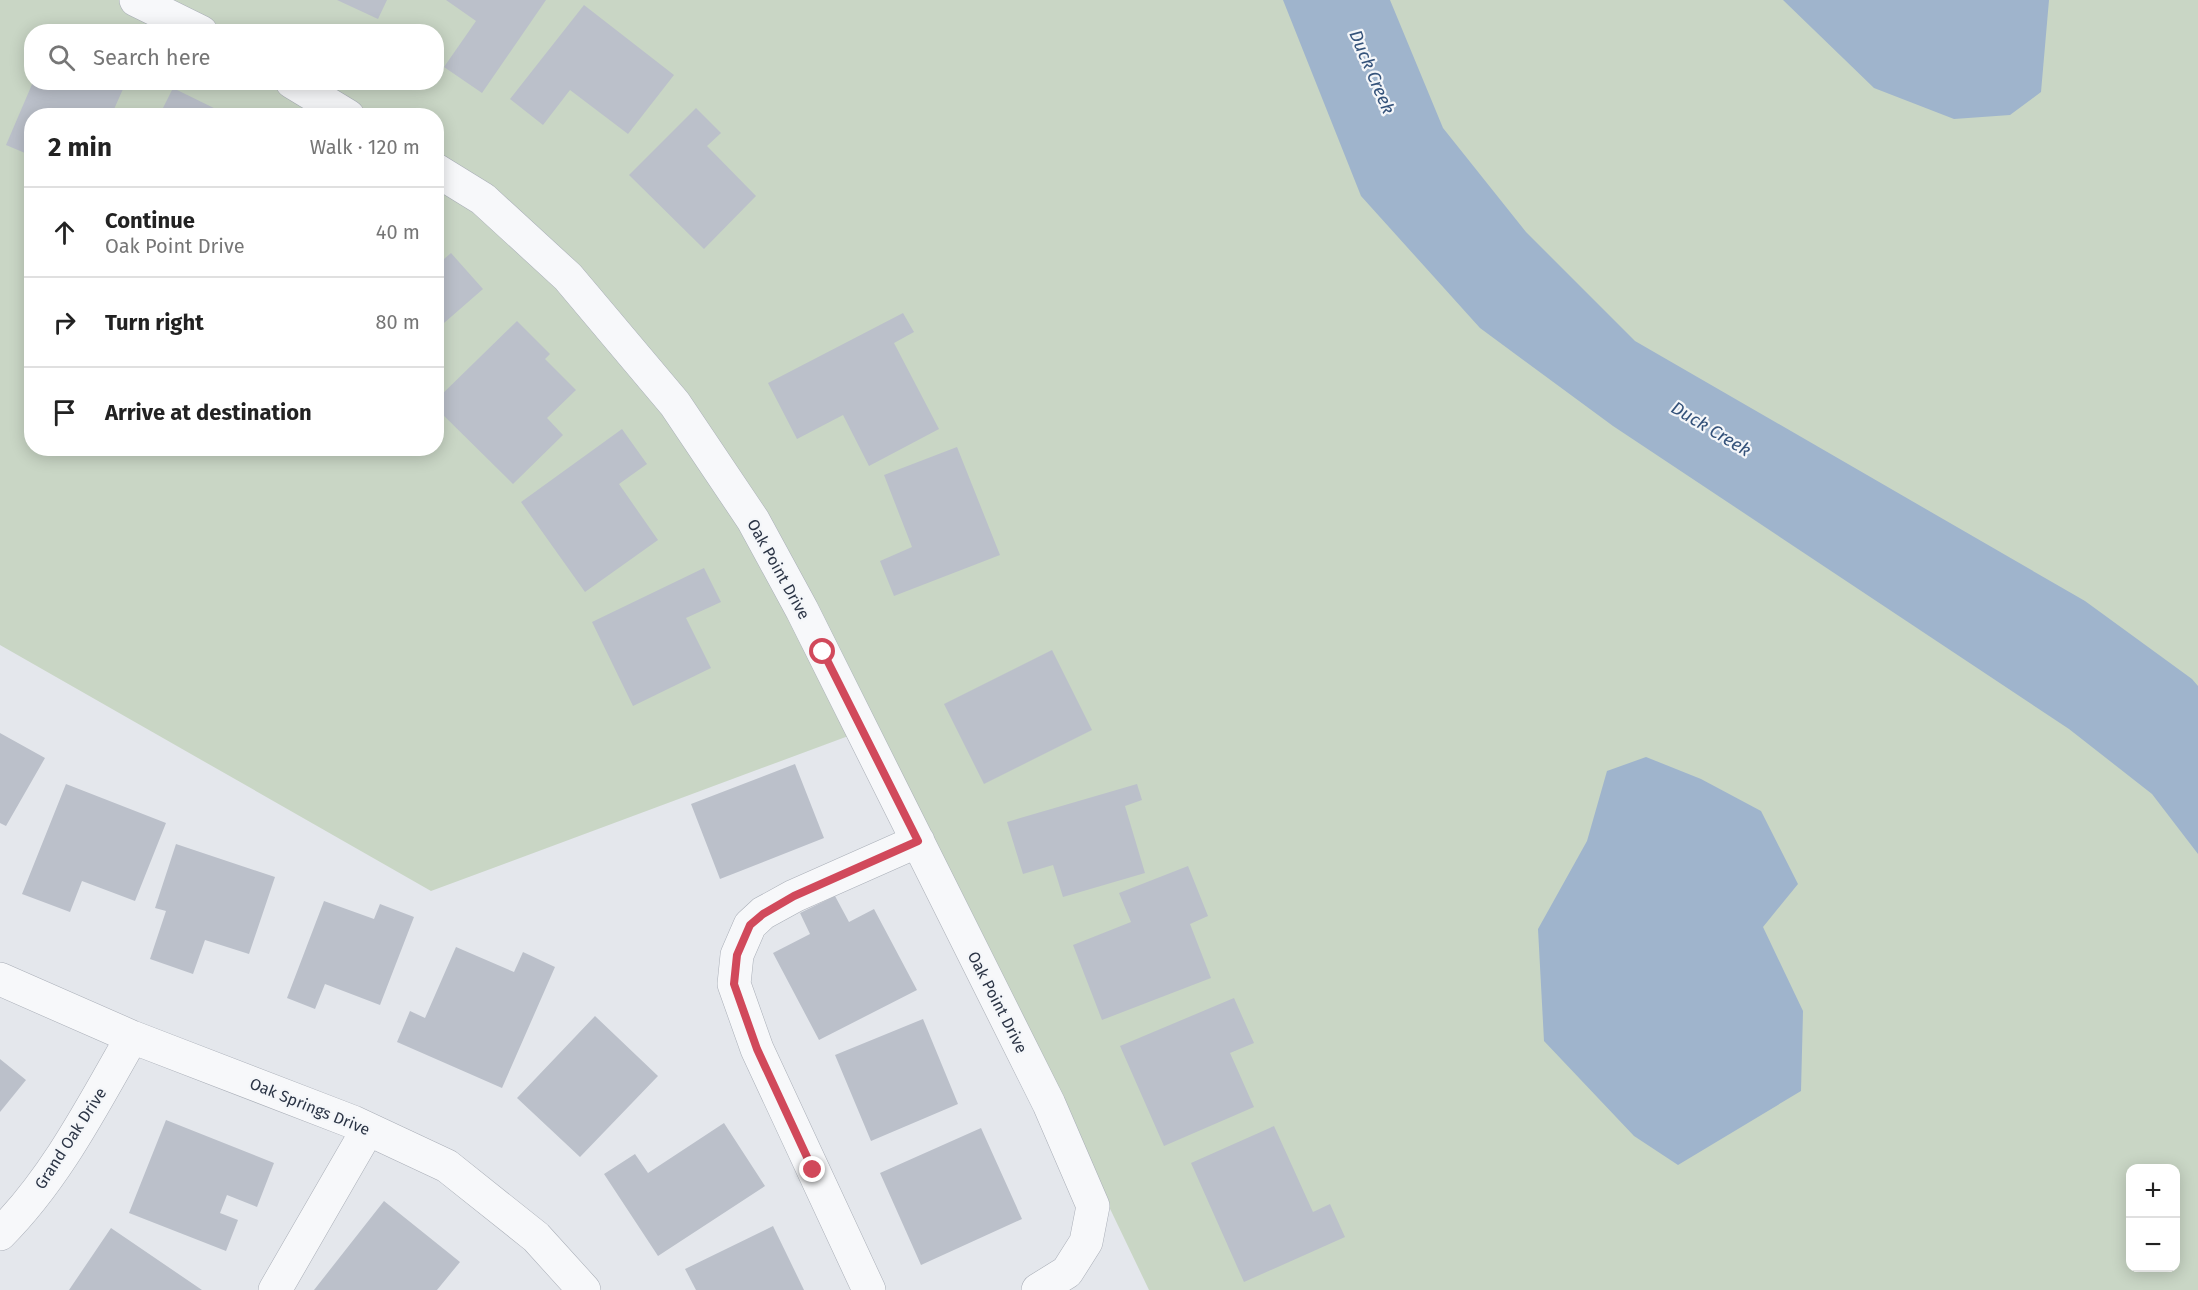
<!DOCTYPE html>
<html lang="en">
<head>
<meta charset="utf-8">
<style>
  :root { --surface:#fff; --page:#f2f2f2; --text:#222; --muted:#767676; --line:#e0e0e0 }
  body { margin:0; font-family:"Fira Sans",sans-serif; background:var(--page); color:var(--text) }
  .controls { position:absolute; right:18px; bottom:18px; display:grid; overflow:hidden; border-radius:12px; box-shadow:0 3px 15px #0003 }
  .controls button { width:54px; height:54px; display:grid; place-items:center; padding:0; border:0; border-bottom:2px solid var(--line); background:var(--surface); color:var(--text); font:30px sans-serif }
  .stop { position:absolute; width:18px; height:18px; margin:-14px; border:4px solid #d1495b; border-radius:50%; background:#fff }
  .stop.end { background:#d1495b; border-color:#fff; box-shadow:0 2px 6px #0008 }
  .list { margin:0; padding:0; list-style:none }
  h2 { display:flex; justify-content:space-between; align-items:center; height:78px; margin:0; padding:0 24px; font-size:26px }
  h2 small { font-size:20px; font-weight:400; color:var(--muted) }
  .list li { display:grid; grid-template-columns:39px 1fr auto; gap:18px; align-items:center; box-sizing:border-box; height:90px; padding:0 24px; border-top:2px solid var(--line) }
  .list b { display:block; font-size:22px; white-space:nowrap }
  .list p { margin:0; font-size:20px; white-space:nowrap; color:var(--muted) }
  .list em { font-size:20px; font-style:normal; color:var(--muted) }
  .icon { flex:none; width:33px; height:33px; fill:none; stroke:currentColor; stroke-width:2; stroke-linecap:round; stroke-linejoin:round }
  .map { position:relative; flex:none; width:2198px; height:1290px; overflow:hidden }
  .search { position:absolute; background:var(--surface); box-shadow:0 3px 15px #0003; left:24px; top:24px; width:420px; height:66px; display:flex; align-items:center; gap:15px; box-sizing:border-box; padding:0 21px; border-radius:24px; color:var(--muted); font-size:22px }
  .panel { position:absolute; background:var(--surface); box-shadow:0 3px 15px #0003; left:24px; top:108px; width:420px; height:348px; border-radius:24px }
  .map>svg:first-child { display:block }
</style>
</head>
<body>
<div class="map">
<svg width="2198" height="1290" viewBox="0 0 2198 1290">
  <rect width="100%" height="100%" fill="#e4e7ec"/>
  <path fill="#c9d6c5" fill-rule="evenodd" d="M0 0H2198V1290H1149L878 725 431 891 0 645ZM32 32H436V82H32ZM32 116H436V448H32ZM2130 1168H2176V1268H2130Z"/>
  <path fill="#9fb4cc" d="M1283 0H1390L1443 128 1526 232 1635 341 2085 601 2192 679 2198 686V854L2152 794 2069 729 1613 426 1480 328 1361 196Z
    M1783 0H2049L2041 92 2010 115 1954 119 1874 88Z
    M1646 757 1701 779 1761 811 1798 884 1763 927 1803 1011 1801 1091 1678 1165 1634 1136 1544 1041 1538 929 1587 841 1607 771Z"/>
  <path fill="#bbc0ca" d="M337 0H387L378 19Z
    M446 0H546L482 93 444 67 476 21Z
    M584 5 674 75 628 134 570 90 543 125 510 99Z
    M33 82H108L123 89 111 116H32V156L6 145Z
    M173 88 222 112 220 116H159Z
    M696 108 721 133 707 146 756 196 704 249 629 175Z
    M451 253 483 289 436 330V266Z
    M903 313 914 332 894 343 939 429 869 466 843 415 797 439 768 383Z
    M517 321 550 354 545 359 576 390 547 418 563 435 513 484 436 408V400Z
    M622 429 647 464 619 484 658 540 585 592 521 502Z
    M957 447 1000 555 894 596 880 561 912 547 884 475Z
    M704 568 721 602 686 618 711 668 633 706 592 622Z
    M1052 650 1092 730 984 784 944 704Z
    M0 733 45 758 6 826 0 823Z
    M795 764 824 838 720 879 691 804Z
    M66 784 166 823 135 901 82 881 70 912 22 894Z
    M1137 784 1142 800 1125 806 1145 873 1063 897 1053 865 1023 874 1007 822Z
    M176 844 275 877 249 954 205 940 193 974 150 959 166 911 155 908Z
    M1188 866 1208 916 1190 924 1211 978 1102 1020 1073 945 1131 922 1119 893Z
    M835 896 849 922 874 909 917 990 819 1040 773 953 810 934 800 913Z
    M324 901 374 919 380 904 414 917 380 1005 325 984 315 1009 287 998Z
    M456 947 514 972 523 952 555 967 502 1088 397 1042 410 1011 425 1018Z
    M1234 998 1254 1043 1230 1053 1254 1107 1164 1146 1120 1046Z
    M595 1016 658 1076 580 1157 517 1098Z
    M923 1019 958 1104 871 1141 835 1055Z
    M0 1059 26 1080 0 1112Z
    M166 1120 274 1163 257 1207 227 1195 220 1213 238 1220 226 1251 129 1213Z
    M724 1123 765 1186 658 1256 604 1174 635 1154 648 1173Z
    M1274 1126 1313 1212 1330 1204 1345 1237 1244 1282 1191 1163Z
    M981 1128 1022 1219 921 1265 880 1173Z
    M384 1201 460 1262 437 1290H314Z
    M773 1226 804 1290H696L685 1269Z
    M111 1228 202 1290H69Z"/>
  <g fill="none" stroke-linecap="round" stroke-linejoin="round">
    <defs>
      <path id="minor" d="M136 0 201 32
        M292 82 348 116
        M436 170 483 199 568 277 675 404 753 520 802 610 1049 1104 1093 1206 1086 1242 1067 1272 1038 1290
        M0 979 132 1037 353 1122 447 1166 536 1237 584 1290
        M0 1234C56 1178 93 1105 132 1037
        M275 1290 368 1129
        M869 1290 757 1049 734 984 737 955 750 925 763 913 794 896 918 841"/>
    </defs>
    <use href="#minor" stroke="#a9aeb7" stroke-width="34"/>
    <use href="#minor" stroke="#f7f8fa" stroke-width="33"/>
  </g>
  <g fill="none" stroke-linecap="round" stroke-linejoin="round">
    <path stroke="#d1495b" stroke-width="8" d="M813 1170 757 1049 734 984 737 955 750 925 763 914 794 896 918 841 823 652"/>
  </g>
  <g text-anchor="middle" stroke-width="4.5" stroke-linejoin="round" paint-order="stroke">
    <g font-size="16" fill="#2b3445" stroke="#f4f6f9">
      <text transform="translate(779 569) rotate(61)" y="6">Oak Point Drive</text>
      <text transform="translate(998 1002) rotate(63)" y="6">Oak Point Drive</text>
      <text transform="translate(310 1106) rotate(22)" y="6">Oak Springs Drive</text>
      <text transform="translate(70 1138) rotate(-57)" y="6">Grand Oak Drive</text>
    </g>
    <g font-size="18" font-style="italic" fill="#34527a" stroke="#f4f6f9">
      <text transform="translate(1372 72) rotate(67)" y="6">Duck Creek</text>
      <text transform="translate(1711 429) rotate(31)" y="6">Duck Creek</text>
    </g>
  </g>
</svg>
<div class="controls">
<button>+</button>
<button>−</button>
</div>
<div class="stop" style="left:823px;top:652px"></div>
<div class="stop end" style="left:813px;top:1170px"></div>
<div class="search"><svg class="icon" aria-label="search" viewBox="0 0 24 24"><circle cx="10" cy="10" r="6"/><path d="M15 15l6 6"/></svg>Search here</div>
<section class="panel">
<h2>2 min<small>Walk · 120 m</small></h2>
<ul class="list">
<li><svg class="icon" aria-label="ahead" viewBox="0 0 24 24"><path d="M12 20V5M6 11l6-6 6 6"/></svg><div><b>Continue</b><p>Oak Point Drive</p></div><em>40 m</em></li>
<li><svg class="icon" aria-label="right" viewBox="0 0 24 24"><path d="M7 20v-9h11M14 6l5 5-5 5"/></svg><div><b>Turn right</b></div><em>80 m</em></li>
<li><svg class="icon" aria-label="arrive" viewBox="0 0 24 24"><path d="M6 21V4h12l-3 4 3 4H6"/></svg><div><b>Arrive at destination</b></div></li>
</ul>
</section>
</div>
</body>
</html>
